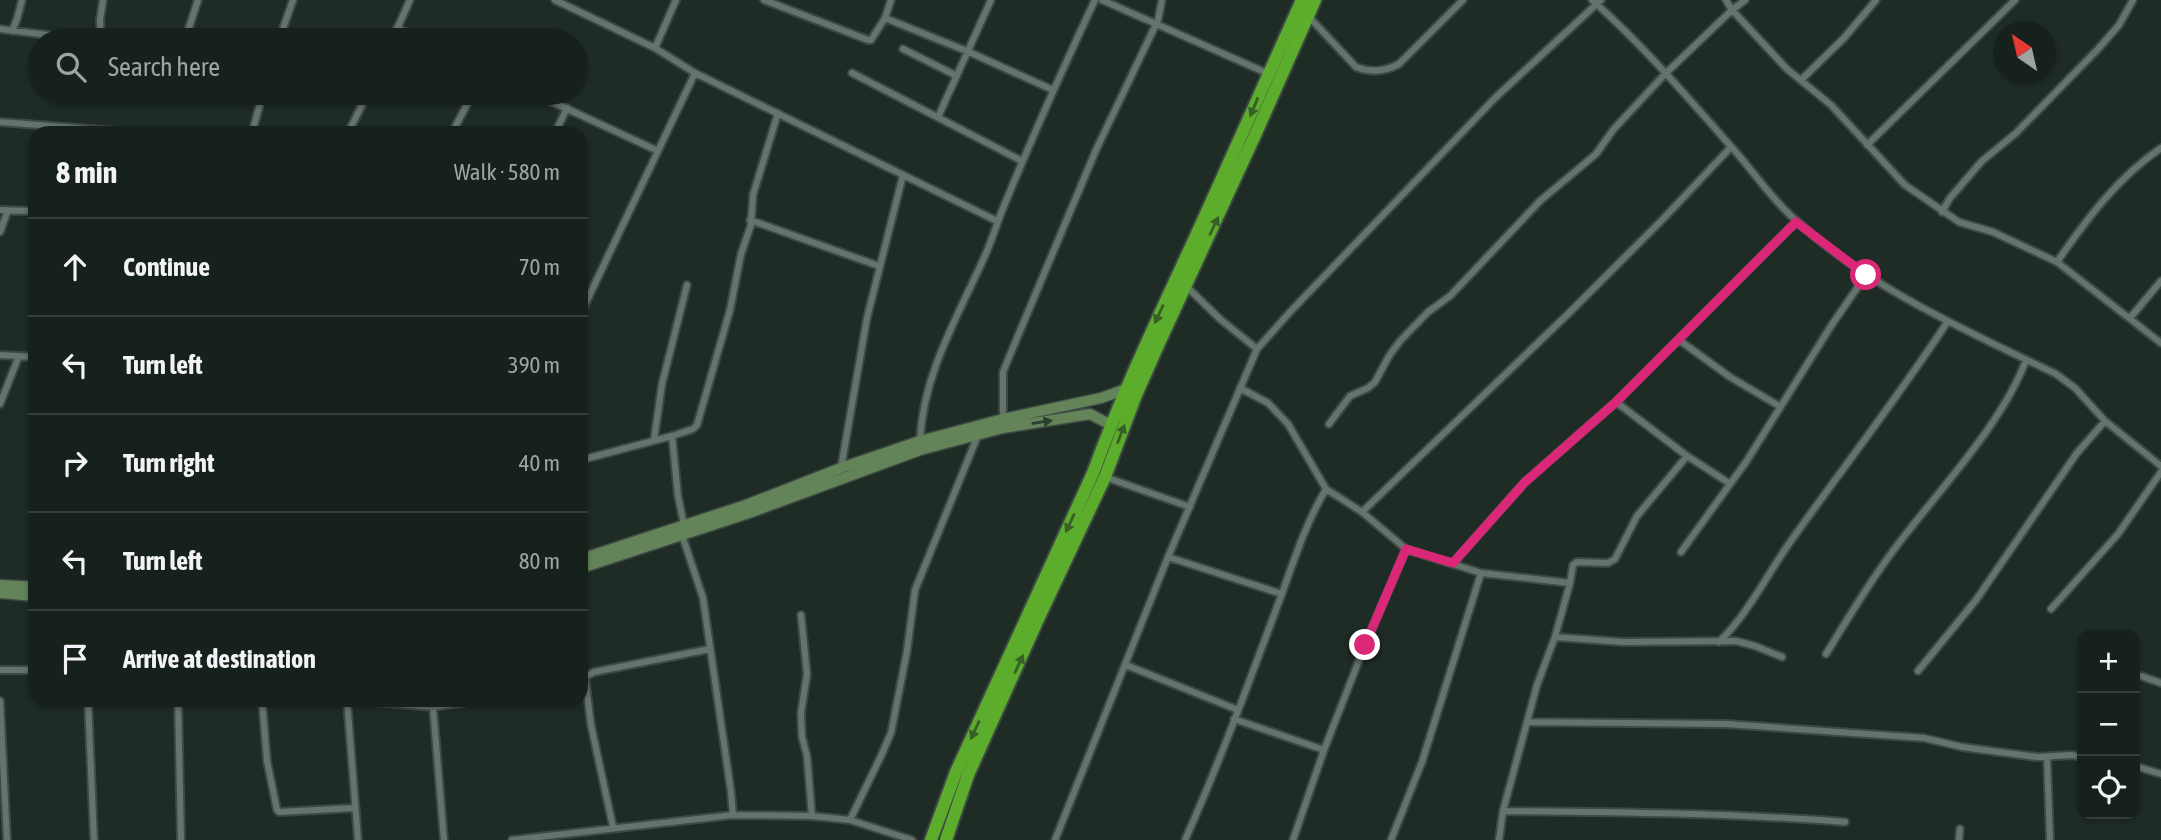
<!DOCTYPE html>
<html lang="en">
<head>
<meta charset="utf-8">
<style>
  :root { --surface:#17211c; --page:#242e29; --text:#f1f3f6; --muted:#9ea3a3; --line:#363e3b }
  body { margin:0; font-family:"Asap Condensed",sans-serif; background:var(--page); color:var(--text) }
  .controls { position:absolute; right:21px; bottom:21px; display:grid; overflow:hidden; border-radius:14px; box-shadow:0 2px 5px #0004 }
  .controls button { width:63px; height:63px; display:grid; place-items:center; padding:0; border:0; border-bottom:2px solid var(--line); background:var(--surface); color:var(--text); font:35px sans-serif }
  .compass { position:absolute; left:1993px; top:21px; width:63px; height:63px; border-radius:50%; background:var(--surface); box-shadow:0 2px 5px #0004; rotate:326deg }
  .stop { position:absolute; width:21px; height:21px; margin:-16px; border:5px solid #db2777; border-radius:50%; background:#fff }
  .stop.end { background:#db2777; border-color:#fff; box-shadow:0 2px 7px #0008 }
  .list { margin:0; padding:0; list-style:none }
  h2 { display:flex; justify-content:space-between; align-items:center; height:91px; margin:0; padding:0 28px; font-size:30px }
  h2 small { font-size:23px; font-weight:400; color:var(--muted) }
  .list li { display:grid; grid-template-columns:46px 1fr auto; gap:21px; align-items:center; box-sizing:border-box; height:98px; padding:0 28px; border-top:2px solid var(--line) }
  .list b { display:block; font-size:26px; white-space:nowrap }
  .list em { font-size:23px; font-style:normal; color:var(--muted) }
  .icon { flex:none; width:38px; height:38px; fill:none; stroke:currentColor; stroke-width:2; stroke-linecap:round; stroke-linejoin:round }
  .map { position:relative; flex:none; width:2161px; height:840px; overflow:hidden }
  .search { position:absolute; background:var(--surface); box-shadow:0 2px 5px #0004; left:28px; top:28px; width:560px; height:77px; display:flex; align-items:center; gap:18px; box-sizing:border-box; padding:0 24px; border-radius:38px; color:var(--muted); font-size:26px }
  .panel { position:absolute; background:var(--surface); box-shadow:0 2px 5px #0004; left:28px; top:126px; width:560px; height:581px; border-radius:21px }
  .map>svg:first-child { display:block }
</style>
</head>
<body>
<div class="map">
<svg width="2161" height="840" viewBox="0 0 2161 840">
  <rect width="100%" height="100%" fill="#1f2c26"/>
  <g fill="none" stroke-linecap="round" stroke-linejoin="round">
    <defs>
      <path id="street" d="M555 0 655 48 695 73 997 221
        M764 0 868 40H871L885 18
        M891 0 885 18 969 52 1053 90
        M1102 0 1269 74
        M1592 0C1642 44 1691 101 1735 151 1756 175 1775 203 1799 223 1873 290 1967 331 2056 374L2075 388 2105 421 2161 466
        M1726 0 1732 10 1787 69 1831 105 1905 185 1959 222 1993 232 2057 262 2161 343
        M1309 17 1356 67C1371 73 1384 72 1399 64L1463 0
        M397 28 422 40
        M0 29 88 40
        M12 31 17 19 22 0
        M101 40 100 20 103 0
        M185 40 198 0
        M279 40 293 0
        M392 40 410 0
        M655 48 676 0
        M903 49 957 76
        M852 73 1022 161
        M1801 80 1844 38 1876 0
        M533 93 658 151
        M938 117 991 0
        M0 122 140 133
        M252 133 263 93
        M348 133 368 93
        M452 133 473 93
        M555 133 567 108
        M1867 145 2015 0
        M0 210 35 211
        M1942 212 1950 198 1982 161 2016 133 2098 49 2119 25 2133 0
        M750 220 879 266
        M0 232 8 210
        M2057 262C2086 220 2118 177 2161 148
        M1186 286 1220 319 1257 349
        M581 313 695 73
        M2130 318 2161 281
        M1679 340 1730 377 1779 406
        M0 355 35 357
        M1240 388 1268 403 1288 424 1326 489 1362 512 1406 549 1481 573 1570 583
        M1616 402 1687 456 1729 483
        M0 404 19 356
        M1003 419V372L1007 362 1096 150 1158 20 1162 0
        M1329 424 1350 396 1368 388 1375 382 1389 356 1400 341 1428 312 1450 296 1541 200 1596 154 1613 130 1665 74 1732 10 1745 0
        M672 436 678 496 684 525
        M654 440 662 384 687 285
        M920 441C923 372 960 313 987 251 994 234 999 217 1006 201 1034 133 1064 66 1095 0
        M581 460 672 436 693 429 697 425 730 310 741 254 751 225 753 195 778 113
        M841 468 867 318 903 175
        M1105 477 1190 507
        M1362 512 1569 313 1664 218 1731 147
        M682 535 703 598 731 792 733 815
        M1681 552 1746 462 1831 326 1866 275
        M1168 557 1282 594
        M1453 563 1525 482 1616 402 1796 222
        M2051 609 2118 534 2161 472
        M801 615 807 674 801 713 802 737 807 756 812 816
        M1555 637 1623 642 1736 641 1755 646 1782 657
        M1719 642C1749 613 1769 571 1793 538 1845 465 1899 396 1948 321
        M1826 654C1850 615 1874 575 1902 539 1943 486 2003 422 2026 360
        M1126 665 1238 710
        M0 670H35
        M1918 671 1976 600 2077 453 2105 421
        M2135 674 2161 683
        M88 700 94 840
        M178 700 181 840
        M262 700 267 761 277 810 279 812 355 808
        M315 700H342
        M347 700 358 840
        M351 700 433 707 483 700
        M0 701 7 840
        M433 707 444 840
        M1234 719 1324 750
        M1529 722 1726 724 1924 738 1962 747 2037 757 2072 755 2082 757
        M2047 757 2050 840
        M2135 766 2161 774
        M1503 811C1617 812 1731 813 1845 822
        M850 820 881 756 891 733 907 651 915 590 978 435
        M613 827 591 725 585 677 594 672 710 649
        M512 840 733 815 812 816 850 820 912 840
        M1055 840 1168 557 1257 349 1290 312 1496 97 1601 0
        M1185 840C1219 764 1248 685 1277 607 1292 567 1304 526 1326 489
        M1293 840 1324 750 1365 645 1406 549
        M1391 840 1422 762 1481 573
        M1499 840 1503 811 1537 685 1555 637 1570 583 1573 565 1577 562 1608 563 1615 559 1637 516 1687 456
        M1959 840 1960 829"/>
      <path id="secondary" d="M581 559 746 505 841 468 920 441 1003 419 1101 398 1126 389
        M581 568 749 513 920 450 1003 428 1090 414 1111 425
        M0 585 35 587
        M0 593 35 596"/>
      <path id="highway" d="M931 840 956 772 1093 473C1122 393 1159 316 1195 238 1231 159 1266 80 1302 0
        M946 840 968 775 1039 617 1105 477 1136 395 1159 343 1256 133 1315 0"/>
    </defs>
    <use href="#street" stroke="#3e4944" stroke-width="10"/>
    <use href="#secondary" stroke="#3e4944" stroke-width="13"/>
    <use href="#highway" stroke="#3e4944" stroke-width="16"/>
    <use href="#street" stroke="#64736b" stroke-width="6"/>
    <use href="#secondary" stroke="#628458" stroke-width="10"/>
    <use href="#highway" stroke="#5cad2c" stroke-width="12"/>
  </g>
  <defs><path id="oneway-solid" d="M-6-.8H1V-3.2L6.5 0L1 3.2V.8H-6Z" transform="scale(1.75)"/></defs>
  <g fill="#376028">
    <use href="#oneway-solid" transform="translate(1254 107) rotate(113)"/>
    <use href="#oneway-solid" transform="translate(1214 226) rotate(-65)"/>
    <use href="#oneway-solid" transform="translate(1159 314) rotate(115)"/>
    <use href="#oneway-solid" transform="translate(1121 434) rotate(-69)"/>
    <use href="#oneway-solid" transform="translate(1070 523) rotate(115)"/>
    <use href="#oneway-solid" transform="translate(1019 664) rotate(-65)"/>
    <use href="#oneway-solid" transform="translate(975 730) rotate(115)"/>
  </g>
  <use fill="#2c3e30" href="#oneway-solid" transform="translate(1042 422) rotate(-9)"/>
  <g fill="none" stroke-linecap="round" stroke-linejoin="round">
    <path stroke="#db2777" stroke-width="9" d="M1365 645 1406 549 1453 563 1525 482 1616 402 1796 222 1866 275"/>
  </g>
</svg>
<div class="controls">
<button>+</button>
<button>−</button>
<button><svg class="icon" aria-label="locate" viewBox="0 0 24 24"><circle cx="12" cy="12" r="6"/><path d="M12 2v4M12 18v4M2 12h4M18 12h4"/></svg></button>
</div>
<svg class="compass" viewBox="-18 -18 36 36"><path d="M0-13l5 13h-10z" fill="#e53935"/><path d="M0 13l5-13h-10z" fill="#9ea3a3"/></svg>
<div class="stop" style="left:1866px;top:275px"></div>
<div class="stop end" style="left:1365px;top:645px"></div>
<div class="search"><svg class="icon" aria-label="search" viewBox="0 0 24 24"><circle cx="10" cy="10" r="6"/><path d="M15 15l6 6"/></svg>Search here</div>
<section class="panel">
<h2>8 min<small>Walk · 580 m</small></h2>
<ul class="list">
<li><svg class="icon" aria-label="ahead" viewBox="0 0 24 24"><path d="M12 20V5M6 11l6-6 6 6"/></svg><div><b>Continue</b></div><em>70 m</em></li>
<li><svg class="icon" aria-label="left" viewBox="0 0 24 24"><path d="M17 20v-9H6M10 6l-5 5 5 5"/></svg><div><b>Turn left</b></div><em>390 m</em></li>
<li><svg class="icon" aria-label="right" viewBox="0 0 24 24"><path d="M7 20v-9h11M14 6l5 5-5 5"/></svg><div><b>Turn right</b></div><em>40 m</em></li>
<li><svg class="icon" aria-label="left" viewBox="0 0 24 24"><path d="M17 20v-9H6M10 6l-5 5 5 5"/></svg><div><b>Turn left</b></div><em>80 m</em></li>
<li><svg class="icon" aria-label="arrive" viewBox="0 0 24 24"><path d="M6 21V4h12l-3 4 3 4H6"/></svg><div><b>Arrive at destination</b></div></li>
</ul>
</section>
</div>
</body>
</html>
